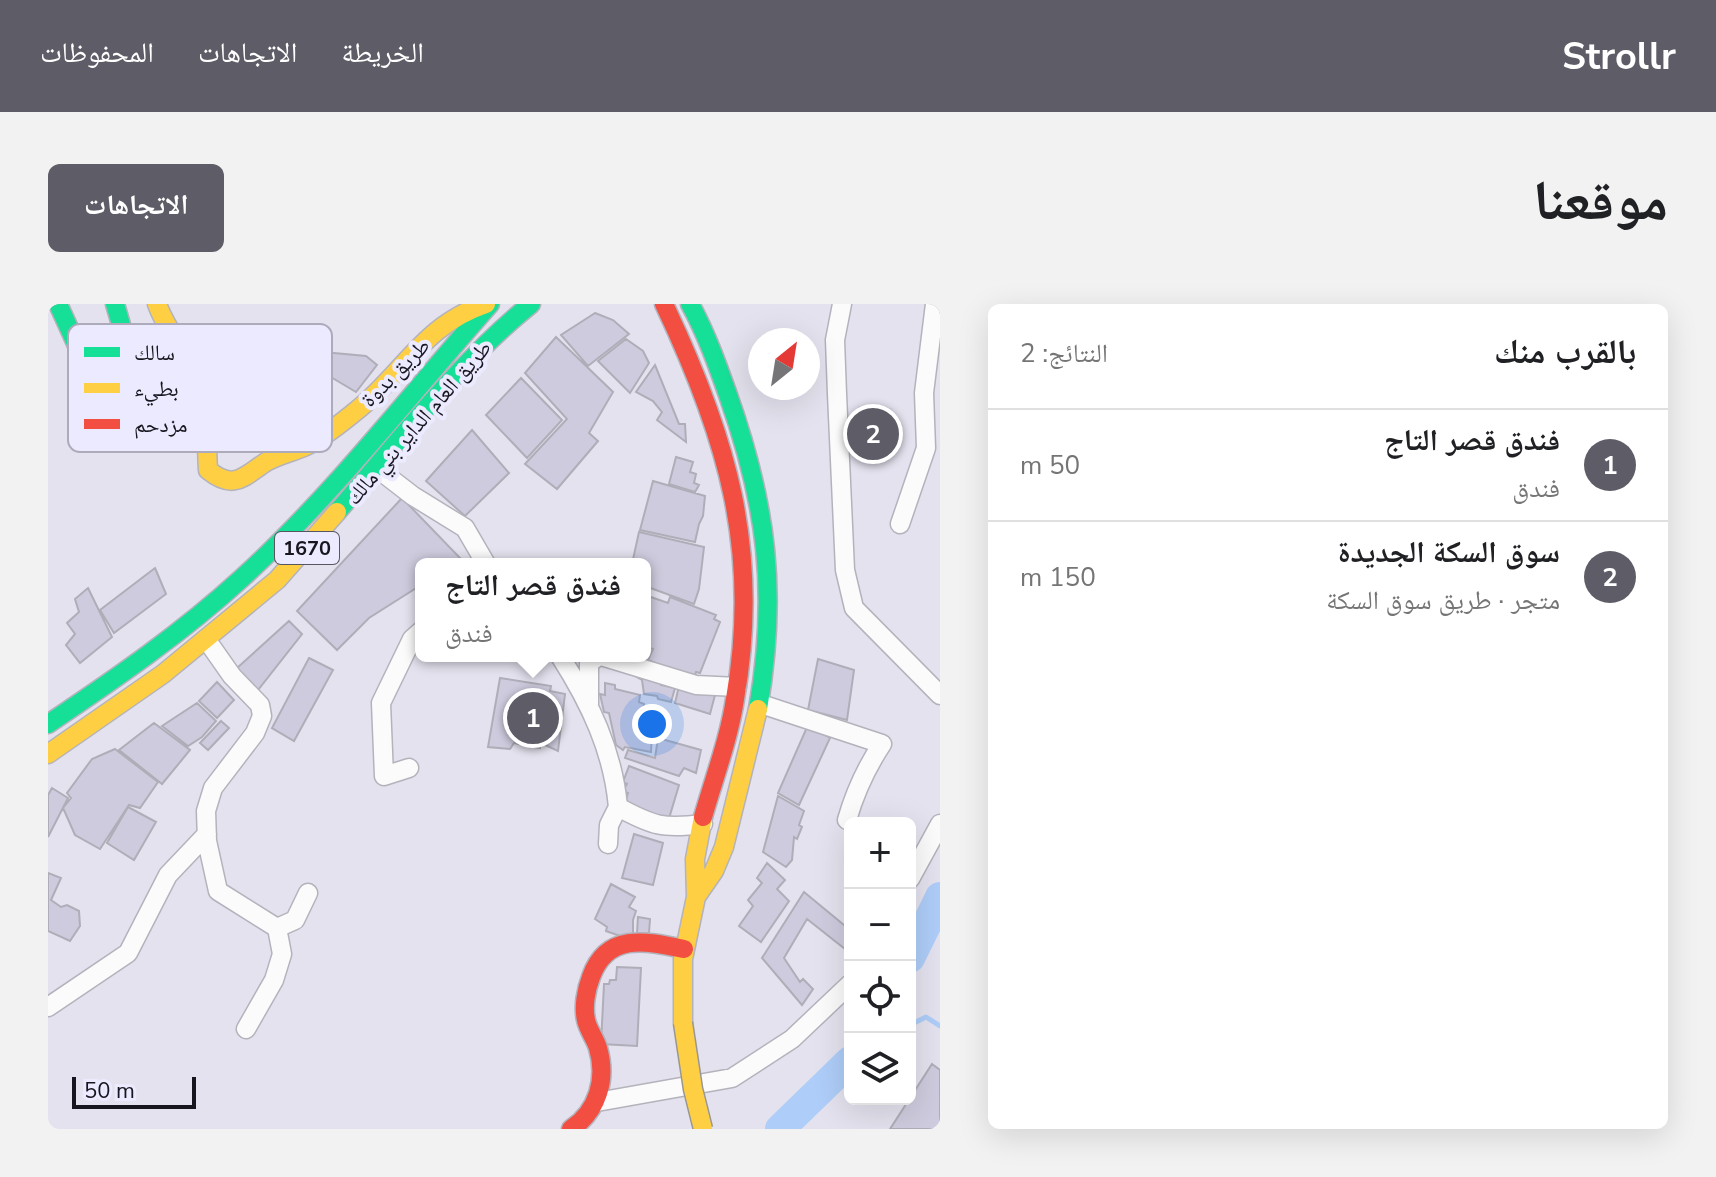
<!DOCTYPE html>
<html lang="ar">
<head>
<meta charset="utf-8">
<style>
  :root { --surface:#fff; --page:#f2f2f2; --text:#202124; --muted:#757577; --line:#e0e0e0; --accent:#5e5d67 }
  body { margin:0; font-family:"Nunito Sans","Noto Naskh Arabic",sans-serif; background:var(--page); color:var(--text); direction:rtl }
  .controls { position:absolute; right:24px; bottom:24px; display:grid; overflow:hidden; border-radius:12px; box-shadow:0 8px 32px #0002 }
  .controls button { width:72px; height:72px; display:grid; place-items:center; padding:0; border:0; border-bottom:2px solid var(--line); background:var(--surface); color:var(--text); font:40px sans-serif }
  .compass { position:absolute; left:700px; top:24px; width:72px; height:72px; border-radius:50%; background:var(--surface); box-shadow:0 8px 32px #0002; rotate:30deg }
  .scale { position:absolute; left:24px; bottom:20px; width:124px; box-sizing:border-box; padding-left:8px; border:4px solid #17151e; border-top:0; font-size:22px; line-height:28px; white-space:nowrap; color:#17151e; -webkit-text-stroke:6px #eceafe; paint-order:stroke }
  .you { position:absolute; left:604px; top:420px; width:28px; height:28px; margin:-20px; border:6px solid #fff; border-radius:50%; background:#1a73e8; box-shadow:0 0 0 12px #1a73e833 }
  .badge { display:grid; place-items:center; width:52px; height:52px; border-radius:50%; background:var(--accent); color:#fff; font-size:26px; font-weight:700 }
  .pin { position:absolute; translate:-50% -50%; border:4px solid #fff; box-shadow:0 2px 8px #0006 }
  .popup { position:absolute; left:367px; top:254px; width:236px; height:104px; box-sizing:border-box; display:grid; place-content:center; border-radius:12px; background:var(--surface); filter:drop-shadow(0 2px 6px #0005); font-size:26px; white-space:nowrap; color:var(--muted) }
  .popup b { font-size:30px; color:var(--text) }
  .popup::after { content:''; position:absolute; left:50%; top:100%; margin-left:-16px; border:16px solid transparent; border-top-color:var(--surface) }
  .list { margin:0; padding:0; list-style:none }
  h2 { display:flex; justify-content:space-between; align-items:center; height:104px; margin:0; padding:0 32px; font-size:34px }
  h2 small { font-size:26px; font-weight:400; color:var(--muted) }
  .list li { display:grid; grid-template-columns:52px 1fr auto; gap:24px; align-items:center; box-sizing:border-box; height:112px; padding:0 32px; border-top:2px solid var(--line) }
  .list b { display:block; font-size:30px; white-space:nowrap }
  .list p { margin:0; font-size:26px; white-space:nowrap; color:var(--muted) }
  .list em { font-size:26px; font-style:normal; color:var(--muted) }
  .icon { flex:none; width:44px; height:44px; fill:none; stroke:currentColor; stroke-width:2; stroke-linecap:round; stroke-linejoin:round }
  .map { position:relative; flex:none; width:892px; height:825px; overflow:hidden; direction:ltr; border-radius:12px }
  header { display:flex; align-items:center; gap:48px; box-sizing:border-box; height:112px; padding:0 40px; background:var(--accent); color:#fff }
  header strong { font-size:38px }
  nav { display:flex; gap:44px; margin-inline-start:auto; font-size:28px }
  .intro { display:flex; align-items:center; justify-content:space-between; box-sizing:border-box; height:192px; padding:0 48px }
  h1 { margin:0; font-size:56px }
  .button { padding:20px 36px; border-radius:12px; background:var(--accent); color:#fff; font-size:28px; font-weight:700 }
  main { display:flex; gap:48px; padding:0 48px }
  aside { flex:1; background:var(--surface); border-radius:12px; box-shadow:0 8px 32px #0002 }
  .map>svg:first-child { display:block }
</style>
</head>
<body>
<header>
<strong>Strollr</strong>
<nav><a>الخريطة</a><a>الاتجاهات</a><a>المحفوظات</a></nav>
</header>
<div class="intro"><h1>موقعنا</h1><a class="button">الاتجاهات</a></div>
<main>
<aside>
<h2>بالقرب منك<small>النتائج: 2</small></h2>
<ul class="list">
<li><span class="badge">1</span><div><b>فندق قصر التاج</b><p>فندق</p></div><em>50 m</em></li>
<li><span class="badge">2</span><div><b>سوق السكة الجديدة</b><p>متجر · طريق سوق السكة</p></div><em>150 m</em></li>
</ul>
</aside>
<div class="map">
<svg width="892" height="825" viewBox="0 0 892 825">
  <rect width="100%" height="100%" fill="#e3e2ee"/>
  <path fill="#dbd8ef" d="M810 102 844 104 841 157 807 155Z"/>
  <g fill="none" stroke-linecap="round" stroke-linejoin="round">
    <path stroke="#aecdf8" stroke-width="5" d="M862 721 878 713 892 722"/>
    <path stroke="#aecdf8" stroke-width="30" d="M862 654 892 593
      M732 825 802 757"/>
  </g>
  <path fill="#cecbde" stroke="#afaeb8" stroke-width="2" d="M547 9 565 16 581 30 540 62 513 31Z
    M508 33 565 88 541 129 550 137 509 185 477 160 519 115 477 69Z
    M578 35 595 47 601 59 582 89 550 57Z
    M275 48 318 52 329 61 308 88 266 63Z
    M607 61 631 120H637L638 138 609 116 614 108 605 97 588 88Z
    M473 74 514 116 479 154 438 111Z
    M424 126 461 169 417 212 378 177Z
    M628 153 645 158 642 168 648 170 646 179 651 181 647 188 621 180Z
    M605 177 657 192 655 212 651 220 647 238 592 226Z
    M354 194 413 255 405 260H373V281L321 314 289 346 249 307Z
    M591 228 656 243 651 285 646 300 597 282V260H584Z
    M107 264 118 290 66 329 52 306Z
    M40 284 64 333 32 359 18 341 27 330 19 319 31 308 27 295Z
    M597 291 620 299 622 293 668 311 666 315 672 318 652 369 648 368 646 374 600 356 605 345 597 342Z
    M241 317 254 330 210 386 188 365Z
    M261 354 285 366 246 437 224 424Z
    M770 355 806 366 799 416 760 406Z
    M591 369 613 377V381L627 384 623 398 610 395 609 392 596 390 594 376 589 373Z
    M452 374 503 382 502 387 517 390 510 447 493 439 492 444 466 439 462 445 440 443Z
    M169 378 186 396 169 414 151 397Z
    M557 379 567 381V385L592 391 591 398 596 400 595 413 601 415V427L604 428 603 448 577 443 575 446 568 441 561 409 556 408 552 390 557 391Z
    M631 382 667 391 662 410 627 399Z
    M149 399 168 417 154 433 140 442 114 422Z
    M173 417 181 424 160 446 152 439Z
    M106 419 142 446 114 480 71 446Z
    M760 421 782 434 751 501 730 489Z
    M610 434 653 446 648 469 636 464 631 472 577 454 580 446 607 454Z
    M67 445 110 478 92 504 81 501 52 545 27 531 15 504 23 494 19 489 44 455Z
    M581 462 631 481 619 521 576 501 580 489 575 487 579 480 575 478Z
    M4 484 20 494 0 533V491Z
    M730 492 756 507 751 521 754 523 749 535 746 533 744 556 738 563 715 548Z
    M80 503 108 518 86 556 59 539Z
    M586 530 615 539 605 581 574 574Z
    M719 559 737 576 729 585 741 597 713 638 691 622 705 602 700 596 714 579 709 574Z
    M0 569 13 574 3 596 13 603 19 601 31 607 32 622 22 637 0 627Z
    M563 580 587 593 581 603 588 607 585 616V633L572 632 558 627 559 623 547 615Z
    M756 588 802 626V637L797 645 759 615 736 654 752 678 755 675 765 685 754 701 714 654Z
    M590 613 602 615 601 629H589Z
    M569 663 593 664 589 742 553 740 556 680H561L562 676H568Z
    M884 760 892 766V825H842Z"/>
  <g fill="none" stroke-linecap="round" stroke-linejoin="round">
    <defs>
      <path id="street" d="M794 0 787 36 789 90 797 266 806 304 892 391
        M330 165 365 192 417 224 438 260
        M852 220 878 144 876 89 887 0
        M158 335 184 372 212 401 214 412 207 429 165 484 158 507 159 537 170 587 229 624 247 616 260 589
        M512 352C542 399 565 447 570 503 605 522 615 525 655 520
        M553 352 648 381 689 383
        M541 400V359L551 352
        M713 400 834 440C818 464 807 488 799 516
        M361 464 336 472 333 399 364 335 373 327
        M560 540 561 521 570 503
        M862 575 892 520
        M0 703 80 649 120 571 159 530
        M198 725 226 676 234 650 229 624
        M549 798 684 774 744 735 802 680"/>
      <path id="fast" d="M10 0 51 90 61 98C95 82 75 28 67 0
        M642 0C658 29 669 60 680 91 719 201 730 289 710 405
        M289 208C351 138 410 59 483 0
        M0 420C67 375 134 329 194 274 285 191 361 92 442 0"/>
      <path id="slow" d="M109 0C119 28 140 50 151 78 161 106 158 137 160 166 186 187 195 173 218 158 230 151 245 148 258 142 275 134 293 119 308 107 356 69 375 21 438 0
        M0 450 115 370 229 276 289 208
        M648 593 666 567 676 543 710 405
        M635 719V655L648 593 647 555 655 513"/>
      <path id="jam" d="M616 0C679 133 713 247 687 395 681 435 666 474 655 513
        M523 825C550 807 559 775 550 744 547 734 540 726 538 716 535 703 538 686 543 673 559 628 598 637 636 645"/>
    </defs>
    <use href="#street" stroke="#b4b3bc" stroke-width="21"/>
    <use href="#fast" stroke="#b4b3bc" stroke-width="21"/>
    <use href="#slow" stroke="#b4b3bc" stroke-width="21"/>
    <use href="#jam" stroke="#b4b3bc" stroke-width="21"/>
    <use href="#street" stroke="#fbfbfc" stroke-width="18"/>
    <use href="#fast" stroke="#16e098" stroke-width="18"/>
    <use href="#slow" stroke="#ffcf43" stroke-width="18"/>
    <use href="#jam" stroke="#f24e42" stroke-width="18"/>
    <defs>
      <path id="slow-bridge" d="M635 719 645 785 655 825"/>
    </defs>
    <use href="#slow-bridge" stroke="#9a9792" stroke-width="21" stroke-linecap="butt"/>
    <use href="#slow-bridge" stroke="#ffcf43" stroke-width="18"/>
  </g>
  <g text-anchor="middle" stroke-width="8" stroke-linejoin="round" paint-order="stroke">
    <rect fill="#eceafe" stroke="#575561" stroke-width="2" x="227" y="228" width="64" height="32" rx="6"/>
    <g font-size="20" font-weight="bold" fill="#17151e">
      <text x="259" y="251">1670</text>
    </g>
    <g font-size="22" fill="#17151e" stroke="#eceafe">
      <text transform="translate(347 68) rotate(-45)" y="8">طريق بدوة</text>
      <text transform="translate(370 118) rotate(-49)" y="8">طريق العام الداير بني مالك</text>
    </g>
  </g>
  <rect x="20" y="20" width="264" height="128" rx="12" fill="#eceafe" stroke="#acaabb" stroke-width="2"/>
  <rect x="36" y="43" width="36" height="10" fill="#16e098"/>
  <rect x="36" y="79" width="36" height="10" fill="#ffcf43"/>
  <rect x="36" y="115" width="36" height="10" fill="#f24e42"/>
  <g font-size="22" fill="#17151e">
    <text x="86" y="56">سالك</text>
    <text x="86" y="92">بطيء</text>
    <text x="86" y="128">مزدحم</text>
  </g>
</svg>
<div class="controls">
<button>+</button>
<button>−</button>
<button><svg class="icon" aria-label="locate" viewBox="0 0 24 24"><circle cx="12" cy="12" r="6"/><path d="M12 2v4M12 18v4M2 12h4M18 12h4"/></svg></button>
<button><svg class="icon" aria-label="layers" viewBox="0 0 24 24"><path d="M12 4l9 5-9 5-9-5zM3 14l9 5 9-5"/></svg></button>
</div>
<svg class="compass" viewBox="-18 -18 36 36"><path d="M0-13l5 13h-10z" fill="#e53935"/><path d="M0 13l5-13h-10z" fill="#757577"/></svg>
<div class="scale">50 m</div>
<div class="you"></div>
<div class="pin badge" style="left:485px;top:414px">1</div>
<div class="popup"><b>فندق قصر التاج</b>فندق</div>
<div class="pin badge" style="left:825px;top:130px">2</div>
</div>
</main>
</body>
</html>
